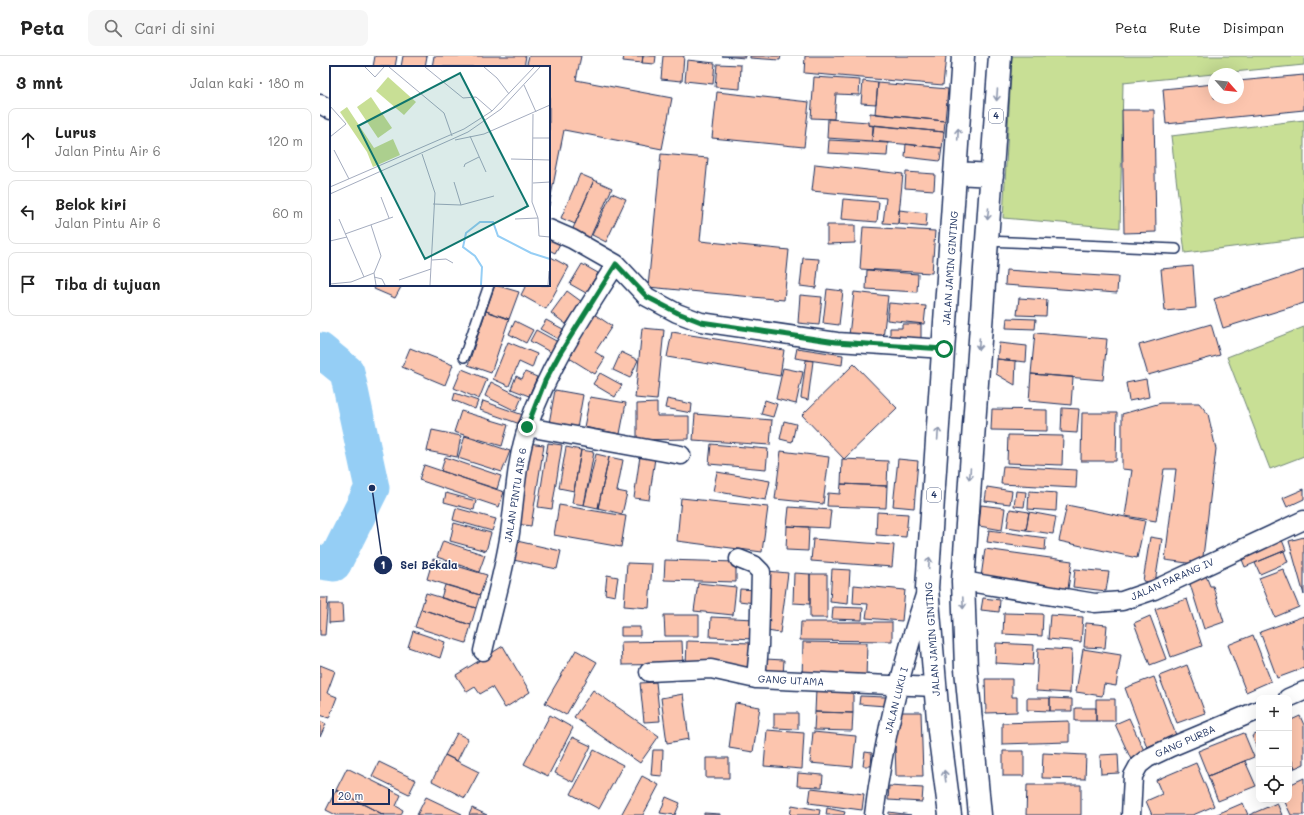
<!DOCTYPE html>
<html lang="id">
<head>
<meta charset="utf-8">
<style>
  :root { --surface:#fff; --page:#f6f6f6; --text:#222; --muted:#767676; --line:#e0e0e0 }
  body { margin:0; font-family:Mali,sans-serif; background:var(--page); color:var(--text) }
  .controls { position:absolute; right:12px; bottom:12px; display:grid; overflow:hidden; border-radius:8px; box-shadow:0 4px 16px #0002 }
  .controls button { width:36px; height:36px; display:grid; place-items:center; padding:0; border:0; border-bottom:1px solid var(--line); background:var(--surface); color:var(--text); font:20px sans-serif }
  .compass { position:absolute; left:888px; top:12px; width:36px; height:36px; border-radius:50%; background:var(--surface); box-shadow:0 4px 16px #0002; rotate:117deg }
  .scale { position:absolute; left:12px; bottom:10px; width:58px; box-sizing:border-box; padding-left:4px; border:2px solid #1b2f5e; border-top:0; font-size:11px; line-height:14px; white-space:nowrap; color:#1b2f5e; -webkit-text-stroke:3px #fff; paint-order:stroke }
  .stop { position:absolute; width:12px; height:12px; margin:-9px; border:3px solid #0b8043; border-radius:50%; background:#fff }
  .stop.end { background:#0b8043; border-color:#fff; box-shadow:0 1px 4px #0008 }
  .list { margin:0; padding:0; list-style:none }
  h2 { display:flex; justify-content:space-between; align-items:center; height:52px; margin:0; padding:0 16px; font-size:17px }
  h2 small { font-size:13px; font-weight:400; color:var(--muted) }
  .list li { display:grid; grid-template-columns:26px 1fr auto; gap:12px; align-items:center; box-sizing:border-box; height:64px; margin:0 8px 8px; padding:0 8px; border:1px solid var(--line); border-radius:8px }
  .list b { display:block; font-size:15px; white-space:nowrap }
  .list p { margin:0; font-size:13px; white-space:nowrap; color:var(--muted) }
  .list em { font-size:13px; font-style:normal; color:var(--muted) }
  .icon { flex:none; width:22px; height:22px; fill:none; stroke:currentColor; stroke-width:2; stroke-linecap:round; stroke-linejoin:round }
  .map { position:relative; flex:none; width:984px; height:759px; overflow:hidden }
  header { display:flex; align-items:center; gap:24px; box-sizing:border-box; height:56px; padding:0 20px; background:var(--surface); border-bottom:1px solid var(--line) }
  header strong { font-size:19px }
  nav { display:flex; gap:22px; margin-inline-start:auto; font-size:14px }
  .search { width:280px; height:36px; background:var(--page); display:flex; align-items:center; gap:10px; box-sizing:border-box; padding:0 14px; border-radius:8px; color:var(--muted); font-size:15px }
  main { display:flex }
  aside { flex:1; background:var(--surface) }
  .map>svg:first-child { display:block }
</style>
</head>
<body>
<header>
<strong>Peta</strong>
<div class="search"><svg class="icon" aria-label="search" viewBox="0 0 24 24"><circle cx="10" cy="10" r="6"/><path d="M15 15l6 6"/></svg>Cari di sini</div>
<nav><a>Peta</a><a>Rute</a><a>Disimpan</a></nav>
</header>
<main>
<aside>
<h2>3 mnt<small>Jalan kaki · 180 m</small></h2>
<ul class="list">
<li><svg class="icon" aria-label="ahead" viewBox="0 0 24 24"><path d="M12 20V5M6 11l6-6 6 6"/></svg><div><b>Lurus</b><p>Jalan Pintu Air 6</p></div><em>120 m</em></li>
<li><svg class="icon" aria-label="left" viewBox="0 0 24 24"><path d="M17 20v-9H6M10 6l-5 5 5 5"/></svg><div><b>Belok kiri</b><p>Jalan Pintu Air 6</p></div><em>60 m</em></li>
<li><svg class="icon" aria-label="arrive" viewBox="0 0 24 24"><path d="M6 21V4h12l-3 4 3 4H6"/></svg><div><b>Tiba di tujuan</b></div></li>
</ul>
</aside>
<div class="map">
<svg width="984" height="759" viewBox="0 0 984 759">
  <rect width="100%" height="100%" fill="#fff"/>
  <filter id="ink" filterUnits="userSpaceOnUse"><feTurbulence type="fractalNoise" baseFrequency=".025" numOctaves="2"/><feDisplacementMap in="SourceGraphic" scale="8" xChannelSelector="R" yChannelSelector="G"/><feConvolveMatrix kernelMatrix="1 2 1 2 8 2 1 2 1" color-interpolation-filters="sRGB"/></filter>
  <g filter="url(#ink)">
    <path fill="#c8df95" stroke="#72877a" d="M692 0H984V9L803 27 800 172 683 162Z
      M984 64V182L865 197 851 80Z
      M984 271V400L950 413 907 301Z"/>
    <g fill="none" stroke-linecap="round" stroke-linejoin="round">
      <path stroke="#95cef5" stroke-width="35" d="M0 294 27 316 52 432 14 508 0 506"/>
    </g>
    <path fill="#fcc5ae" stroke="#1b2f5e" d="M55 0H77L75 11H53Z
      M83 0H107L105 11H81Z
      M114 0H206L204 11H112Z
      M209 0H261L256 24 352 42 342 93 244 74 229 150V11H206Z
      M304 0H323L322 7 303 5Z
      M323 0H336L335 8 322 7Z
      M343 0H364L362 25 341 23Z
      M402 0H425V2Z
      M430 0H461L460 4 430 2Z
      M485 0H626L623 29 484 17Z
      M367 4 395 7 393 28 365 25Z
      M397 8 421 9 420 33 395 31Z
      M984 19V54L846 68 843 33 894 28V42H918V25Z
      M494 21 540 24 539 39 516 38 514 63 491 62Z
      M543 25 558 27 556 48 541 47Z
      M558 27 628 33 625 65 555 58Z
      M397 36 489 46 484 91 392 82Z
      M802 54H834L836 176 804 177Z
      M550 57 625 65 624 76 549 69Z
      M508 63 548 66V69L553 70 552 85 507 82Z
      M554 69 624 76 622 92 552 85Z
      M509 84 568 87 567 100 508 97Z
      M586 88 622 92 620 105 585 101Z
      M341 98 388 102 380 185 469 194 464 244 328 231Z
      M495 108 583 118 578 168 563 167 566 142 492 135Z
      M586 116 615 118 614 134 585 132Z
      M260 118 274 124 255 168 241 162Z
      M274 124 292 132 269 184 251 177Z
      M292 137 306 143 286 186 272 179Z
      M523 143 559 146 557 166 521 163Z
      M579 154 607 157 606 171 578 168Z
      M507 169H535V187L507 188Z
      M543 171 615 175 612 217 540 213Z
      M229 177 242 184 235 197 229 194Z
      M229 200 249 211 226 253 201 239 206 229H229Z
      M483 202 499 203 496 232 480 230Z
      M262 208 278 217 266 237 250 228Z
      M873 210 876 252 845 255 841 213Z
      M547 214 598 218 597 236 546 233Z
      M686 214 798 221 797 237 685 229Z
      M984 214V247L903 272 894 243Z
      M56 229H76L81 231 75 242 54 233Z
      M175 229 199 236 189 263 166 255Z
      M507 233 523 235 519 269 503 267Z
      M247 235 262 246 246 268 231 257Z
      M534 236 568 240 563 283 529 279Z
      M480 239 502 241 499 269 478 267Z
      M699 242 727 244 726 260 697 259Z
      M569 247 606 250 604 268 567 264Z
      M166 255 189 263 171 317 148 309Z
      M274 258 292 270 275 296 285 302 275 318 246 300Z
      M687 262 716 263 715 273 686 272Z
      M226 264 243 273 238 283 220 273Z
      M195 265 213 274 206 287 189 278Z
      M582 268H601V288H570V272H582Z
      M891 268 900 299 828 319 819 289Z
      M322 272 344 274 337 344 315 342Z
      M216 274 238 286 232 297 210 285Z
      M352 276 464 294 460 320 347 301Z
      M715 277 787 283 783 324 711 318Z
      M188 286 217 298 212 312 199 306 189 330 173 323Z
      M679 287 707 290 706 306 677 303Z
      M90 292 133 309 125 329 82 311Z
      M477 292 523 299 522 309 475 302Z
      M301 296 318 304 310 322 293 314Z
      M677 303 696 305 695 329 676 318Z
      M486 304 493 305 488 344 481 342Z
      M534 308 577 352 524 403 482 359Z
      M463 312 483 316 476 348 456 343Z
      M142 313 167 323 159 343 134 332Z
      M205 316 217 321 209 340 191 333 196 320 202 323Z
      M280 317 302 329 295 341 273 328Z
      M711 318 753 321 751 349 709 345Z
      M826 323 829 341 809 345 806 327Z
      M171 326 202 341 196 355 165 340Z
      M235 334 263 339 256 378 228 373Z
      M135 337 158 345 155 353 133 344Z
      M270 341 306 347 300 378 264 371Z
      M347 343 372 348 371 357 345 352Z
      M445 344 457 348 453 361 441 358Z
      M163 345 203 359 200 368 160 354Z
      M337 347V360H369V383L317 384V348Z
      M841 347H879L888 358 896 393 882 509 845 504 856 413H844L836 465 805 460 812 414 802 413V358Z
      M742 352 759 353 757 377 741 376Z
      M672 353 727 354V375L671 374Z
      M141 355 188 369 182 390 134 376Z
      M762 357H797L796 405H761Z
      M375 358 452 364 450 389 373 384Z
      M464 365 476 368 472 386 460 383Z
      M112 374 141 380 137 401 107 395Z
      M688 379 743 380 742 409 687 407Z
      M145 380 190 395 182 416 138 402Z
      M208 387 224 389 211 470 196 468Z
      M228 387 242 389 232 453 218 451Z
      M391 388 448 393 446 413 389 408Z
      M246 391 261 394 254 435 239 432Z
      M261 394 274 396 264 449 252 447Z
      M461 395 509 401 503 448 455 443Z
      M276 398 289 401 278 452 264 449Z
      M320 400 335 402 329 444 314 442Z
      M125 401 181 420 177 433 121 415Z
      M289 401 303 404 297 435 307 437 302 458 278 452Z
      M522 403 568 405 567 430 521 428Z
      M578 403 598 405 594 452 573 450Z
      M104 409 184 436 179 451 99 424Z
      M683 410 757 414 756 432 681 428Z
      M397 416 450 425 446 444 393 435Z
      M521 428 567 430 566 452 507 450 508 437 520 438Z
      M667 431 692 435 690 448 665 445Z
      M984 433V443L967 451 963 442Z
      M696 435 706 436 704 451 694 450Z
      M709 435 737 437 736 455 708 453Z
      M126 437 156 445 154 454 124 446Z
      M361 442 448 451 442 496 357 485Z
      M239 449 306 460 301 491 234 479Z
      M661 449 685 452 682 474 659 470Z
      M747 449 825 465 817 502 739 485Z
      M469 451 511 454 509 472 467 470Z
      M136 452 176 463 172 475 133 464Z
      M690 453 709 456 706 474 687 471Z
      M557 456 588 458 586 481 556 479Z
      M709 456 736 461 733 478 706 474Z
      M134 467 171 477 166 495 130 485Z
      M467 470 489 471 488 495 466 494Z
      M669 474 726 482 725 494 667 486Z
      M830 481 842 483 835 527 823 525Z
      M984 481V539L969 485Z
      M493 483 574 489 572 511 491 505Z
      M962 484 966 494 925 511 921 501Z
      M123 485 165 499 159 516 117 501Z
      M197 485 241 495 237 513 193 504Z
      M665 493 752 505 748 533 661 521Z
      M964 495 968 506 940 518 935 507Z
      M113 503 167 519 160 539 107 523Z
      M345 504 416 506V526L344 524Z
      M307 507 332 508 329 552 304 550Z
      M512 513 530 514 528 548 510 546Z
      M755 513 789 516 786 535 753 531Z
      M963 513 979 551 955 561 939 522Z
      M447 515 468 517 460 577 440 574Z
      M474 517 490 518V548L473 547Z
      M490 518H507V562H490Z
      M287 519 298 521 295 540 285 538Z
      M886 520 890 530H893L904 566 884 573 869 525Z
      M378 527 416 531 413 559 374 555Z
      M125 529 160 539 156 552 121 542Z
      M534 529 585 534 582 565 546 562 548 548 533 547Z
      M420 533 436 534 435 547 419 545Z
      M106 537 156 552 151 569 101 553Z
      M0 542H8L5 579H0Z
      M663 542 680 544 679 556 661 554Z
      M867 543 882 590 851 601 835 553Z
      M9 548H22L23 566 9 567Z
      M513 551 543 552 542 564 512 563Z
      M101 553 151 569 146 587 95 571Z
      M684 557 723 558 722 580 683 578Z
      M344 559H379V580H345Z
      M730 559 763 561 761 586 728 583Z
      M830 560 846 603 830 609 814 567Z
      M984 560V612L957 622 940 576Z
      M391 561 435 563 434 583 390 581Z
      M481 566H572V585L480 584Z
      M766 567 787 569 785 592 764 591Z
      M301 571H320V580H301Z
      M93 575 125 586 120 602 88 591Z
      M933 579 951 625 926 636 908 589Z
      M362 585 363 608 302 609 301 586Z
      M367 585 432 587 431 613 366 610Z
      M483 586 547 587 546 623 482 622Z
      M676 587 714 589 713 609 675 607Z
      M183 590 210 636 185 652 172 631 160 638 155 631 147 636 136 619Z
      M718 592 752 594 750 637 716 635Z
      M763 593 801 599 796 630 784 628 782 640 756 636Z
      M256 594 277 606 246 659 225 647Z
      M445 603 464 604 463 619 444 618Z
      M0 609 15 615 7 637 17 641 9 662 0 659Z
      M867 609 885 657 857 667 839 620Z
      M834 621 856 679 827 691 805 632Z
      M665 623H692V641H697V656L666 657Z
      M336 626 340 665 324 666 320 627Z
      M496 633 533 634V657L495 656Z
      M273 634 339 680 320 707 254 661Z
      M363 638 369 683 347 687 341 642Z
      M540 640 566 641 565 650 539 648Z
      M707 642H730V655L707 654Z
      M730 642 752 643V655H730Z
      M776 643H795V665H776Z
      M415 647 440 651 433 696 409 692Z
      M755 652H776V665H755Z
      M495 656 533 657 532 675 494 674Z
      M574 656H601L603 720H576Z
      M454 657H478V673L454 672Z
      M230 659 253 672 228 720 204 708Z
      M980 660 984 669V708L975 712 969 698V665Z
      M809 662 827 701 813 708 795 668Z
      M0 665 6 668 0 681Z
      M749 665V686L682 688V667Z
      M447 674 484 677 482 713 444 710Z
      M493 676 536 680 533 711 490 707Z
      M137 677 148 683 137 705 125 699Z
      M924 677 934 701 888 720 878 695Z
      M939 677V698L932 680Z
      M252 681 271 690 253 726 235 717Z
      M274 694 303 709 279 753 251 738Z
      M333 694H343L342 720 331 719Z
      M683 695H704V720H683Z
      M545 696 552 697 551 710H543Z
      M723 697 766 699 765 723 722 722Z
      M798 698 799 717 781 718 780 699Z
      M969 698 975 712 969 714Z
      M125 699 159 716 145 742 112 725Z
      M386 702H409V722H386Z
      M925 705 936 730 898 745 888 720Z
      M59 706 96 724 89 738 52 720Z
      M876 707 894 750 873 759H832L826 745 842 738 836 724Z
      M27 712 81 739 76 750 83 754 81 759H64L16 734Z
      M478 717 503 719 502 731 477 730Z
      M322 720 339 729 323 759H301Z
      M984 722V759H971L964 744H969V729Z
      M707 729H761V759H706Z
      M569 730 603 732 602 746 568 744Z
      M491 732 544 738 542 754 489 747Z
      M16 734 64 759H16L6 754Z
      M106 741 142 758V759H97Z
      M346 741 360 747 355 759 340 757Z
      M923 747 928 759H895Z
      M957 747 962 759H929Z
      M472 749 500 754 499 759H470Z
      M152 752 167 759H149Z
      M507 752 525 756 524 759H506Z
      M569 756 591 759H569Z
      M384 757 400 758V759H384Z"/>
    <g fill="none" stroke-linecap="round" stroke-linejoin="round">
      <defs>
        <path id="service" d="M666 185 856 193
          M144 301 169 229"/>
        <path id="minor" d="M0 48 11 54
          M229 173 252 183 296 208 327 241 357 257 381 266 517 286 624 293
          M207 371 361 399
          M419 503 434 509 441 516 439 590 436 623
          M643 525 775 547 802 545 834 534 984 464
          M163 595C172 556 184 517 190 477 195 442 196 404 208 370 229 310 262 261 296 208
          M329 616 391 613 436 623 614 631
          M968 642 984 635
          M554 759C563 684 582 609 606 536
          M811 759 813 720 819 709 828 702 851 691 939 654"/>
        <path id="trunk" d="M636 117 672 119
          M630 759 619 675 607 532 643 0
          M660 759 646 613 643 525 680 0"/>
      </defs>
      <use href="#service" stroke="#1b2f5e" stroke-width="12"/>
      <use href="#minor" stroke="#1b2f5e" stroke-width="21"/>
      <use href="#trunk" stroke="#1b2f5e" stroke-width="25"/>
      <use href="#service" stroke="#fff" stroke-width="9"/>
      <use href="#minor" stroke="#fff" stroke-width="18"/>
      <use href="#trunk" stroke="#fff" stroke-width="22"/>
    </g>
    <defs><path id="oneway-shaft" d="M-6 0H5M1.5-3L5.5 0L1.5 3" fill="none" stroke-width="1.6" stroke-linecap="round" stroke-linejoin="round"/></defs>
    <g stroke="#8d97ae">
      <use href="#oneway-shaft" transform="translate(677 39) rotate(94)"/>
      <use href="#oneway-shaft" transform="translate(638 78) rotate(-87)"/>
      <use href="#oneway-shaft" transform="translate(668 158) rotate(95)"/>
      <use href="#oneway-shaft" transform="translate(659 288) rotate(94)"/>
      <use href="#oneway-shaft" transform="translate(618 378) rotate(-86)"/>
      <use href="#oneway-shaft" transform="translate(650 418) rotate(94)"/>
      <use href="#oneway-shaft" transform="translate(609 507) rotate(-86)"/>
      <use href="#oneway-shaft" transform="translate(643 547) rotate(88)"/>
      <use href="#oneway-shaft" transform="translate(625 720) rotate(-98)"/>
    </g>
  </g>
  <g fill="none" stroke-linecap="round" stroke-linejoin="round" filter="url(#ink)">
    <path stroke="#0b8043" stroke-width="5" d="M207 371 225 325 239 299 296 208 327 241 358 257 381 266 516 286 624 293"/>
  </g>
  <g text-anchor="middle" stroke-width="3" stroke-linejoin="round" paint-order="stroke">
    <g fill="#fff" stroke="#5f6d8e" stroke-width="1">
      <rect x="669" y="53" width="14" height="14" rx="3"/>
      <rect x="607" y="432" width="14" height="14" rx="3"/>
    </g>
    <g font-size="9" font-weight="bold" fill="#1b2f5e">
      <text x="676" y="63">4</text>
      <text x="614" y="442">4</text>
    </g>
    <g font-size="10" fill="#1b2f5e" stroke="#fff">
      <text transform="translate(630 212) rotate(-86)" y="4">JALAN JAMIN GINTING</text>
      <text transform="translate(195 439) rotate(-81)" y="4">JALAN PINTU AIR 6</text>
      <text transform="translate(852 523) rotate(-24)" y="4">JALAN PARANG IV</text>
      <text transform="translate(612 583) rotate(-94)" y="4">JALAN JAMIN GINTING</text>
      <text transform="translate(471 624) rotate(3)" y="4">GANG UTAMA</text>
      <text transform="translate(576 644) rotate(-76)" y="4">JALAN LUKU I</text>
      <text transform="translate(865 685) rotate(-24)" y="4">GANG PURBA</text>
    </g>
  </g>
  <g transform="translate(10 10)">
    <rect width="220" height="220" fill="#fff"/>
    <path d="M58 11 86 36 74 49 46 25ZM41 31 62 62 48 72 27 41ZM17 41 44 82 63 73 70 89 43 101 37 86 10 46Z" fill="#c8df95"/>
    <path fill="none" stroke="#95cef5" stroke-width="2" d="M151 219 152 201 145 190 133 181 136 167 150 156H163L168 170 201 187 220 193"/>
    <path fill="none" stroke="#a4acbf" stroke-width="1" d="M35 1 45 11 54 1M59 1 114 47 122 70M95 1 133 32 146 31 162 45M154 1 167 12 179 28M194 19 206 46M0 40 16 58 0 71M203 48 202 136 208 152 209 170 220 171M140 70 156 106M203 72H220M125 74 154 68 220 39M4 84 19 113M92 88 105 127 100 219M181 93 220 94M134 101 135 98 149 91M124 116 131 139M203 117 220 116M0 121 134 63 162 45 204 1M0 128 138 66 171 43 210 1M51 131 59 152M103 138 131 139 164 130M9 153 34 211M185 153 208 152M41 159 51 190 44 207 46 219M15 168 63 151M0 175 17 171M102 194 116 193 123 197M44 211 52 213 55 219M69 214 101 203M0 218 21 216 44 207M218 219 219 205"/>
    <path fill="#0f766e" fill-opacity="0.15" stroke="#0f766e" stroke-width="2" d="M130 7 198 140 95 193 28 60Z"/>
    <rect width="220" height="220" fill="none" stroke="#1b2f5e" stroke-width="2"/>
  </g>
  <path fill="none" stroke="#1b2f5e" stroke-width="1.5" d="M52 432L63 509"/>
  <g fill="#1b2f5e" stroke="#fff" stroke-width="1.5">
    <circle cx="52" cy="432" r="4"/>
    <circle cx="63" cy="509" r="10"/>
  </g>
  <g font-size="12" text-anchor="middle" font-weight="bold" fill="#fff">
    <text x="63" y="513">1</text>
  </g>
  <g font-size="11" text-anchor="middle" font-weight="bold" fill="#1b2f5e" stroke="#fff" stroke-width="3" stroke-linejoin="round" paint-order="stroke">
    <text x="109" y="513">Sei Bekala</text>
  </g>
</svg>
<div class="controls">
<button>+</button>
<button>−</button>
<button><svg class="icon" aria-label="locate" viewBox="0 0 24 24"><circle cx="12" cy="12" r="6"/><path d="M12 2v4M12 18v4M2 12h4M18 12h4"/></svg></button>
</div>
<svg class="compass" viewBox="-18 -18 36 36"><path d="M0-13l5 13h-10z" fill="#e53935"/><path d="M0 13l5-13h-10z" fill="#767676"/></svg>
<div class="scale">20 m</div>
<div class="stop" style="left:624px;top:293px"></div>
<div class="stop end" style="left:207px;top:371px"></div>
</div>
</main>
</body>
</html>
